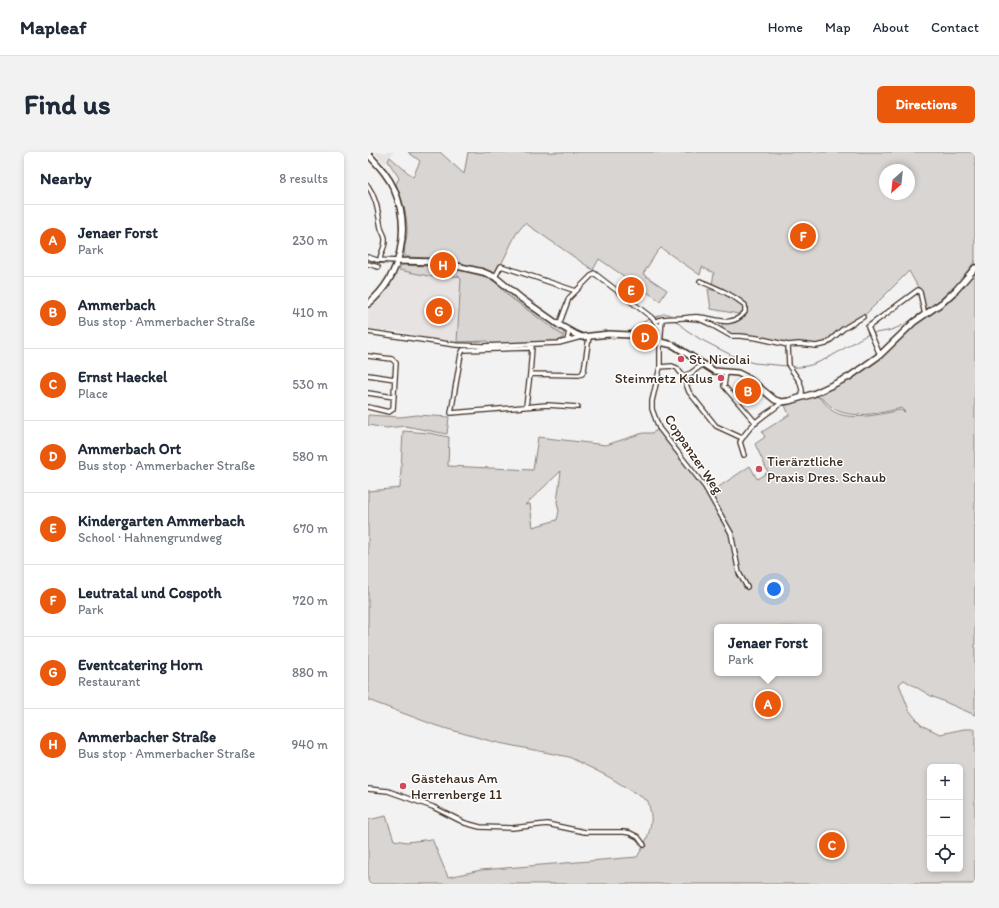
<!DOCTYPE html>
<html lang="en">
<head>
<meta charset="utf-8">
<style>
  :root { --surface:#fff; --page:#f2f2f3; --text:#1f2937; --muted:#747a83; --line:#e0e1e3; --accent:#ea580c }
  body { margin:0; font-family:Itim,sans-serif; background:var(--page); color:var(--text) }
  .controls { position:absolute; right:12px; bottom:12px; display:grid; overflow:hidden; border-radius:6px; box-shadow:0 2px 6px #0003 }
  .controls button { width:36px; height:36px; display:grid; place-items:center; padding:0; border:0; border-bottom:1px solid var(--line); background:var(--surface); color:var(--text); font:20px sans-serif }
  .compass { position:absolute; left:511px; top:12px; width:36px; height:36px; border-radius:50%; background:var(--surface); box-shadow:0 2px 6px #0003; rotate:207deg }
  .you { position:absolute; left:406px; top:437px; width:14px; height:14px; margin:-10px; border:3px solid #fff; border-radius:50%; background:#1a73e8; box-shadow:0 0 0 6px #1a73e833 }
  .badge { display:grid; place-items:center; width:26px; height:26px; border-radius:50%; background:var(--accent); color:#fff; font-size:13px; font-weight:700 }
  .pin { position:absolute; translate:-50% -50%; border:2px solid #fff; box-shadow:0 1px 4px #0006 }
  .popup { position:absolute; left:346px; top:472px; width:108px; height:52px; box-sizing:border-box; display:grid; place-content:center; border-radius:6px; background:var(--surface); filter:drop-shadow(0 1px 3px #0005); font-size:13px; white-space:nowrap; color:var(--muted) }
  .popup b { font-size:15px; color:var(--text) }
  .popup::after { content:''; position:absolute; left:50%; top:100%; margin-left:-8px; border:8px solid transparent; border-top-color:var(--surface) }
  .list { margin:0; padding:0; list-style:none }
  h2 { display:flex; justify-content:space-between; align-items:center; height:52px; margin:0; padding:0 16px; font-size:17px }
  h2 small { font-size:13px; font-weight:400; color:var(--muted) }
  .list li { display:grid; grid-template-columns:26px 1fr auto; gap:12px; align-items:center; box-sizing:border-box; height:72px; padding:0 16px; border-top:1px solid var(--line) }
  .list b { display:block; font-size:15px; white-space:nowrap }
  .list p { margin:0; font-size:13px; white-space:nowrap; color:var(--muted) }
  .list em { font-size:13px; font-style:normal; color:var(--muted) }
  .icon { flex:none; width:22px; height:22px; fill:none; stroke:currentColor; stroke-width:2; stroke-linecap:round; stroke-linejoin:round }
  .map { position:relative; flex:none; width:607px; height:732px; overflow:hidden; border-radius:6px }
  header { display:flex; align-items:center; gap:24px; box-sizing:border-box; height:56px; padding:0 20px; background:var(--surface); border-bottom:1px solid var(--line) }
  header strong { font-size:19px }
  nav { display:flex; gap:22px; margin-inline-start:auto; font-size:14px }
  .intro { display:flex; align-items:center; justify-content:space-between; box-sizing:border-box; height:96px; padding:0 24px }
  h1 { margin:0; font-size:28px }
  .button { padding:10px 18px; border-radius:6px; background:var(--accent); color:#fff; font-size:14px; font-weight:700 }
  main { display:flex; gap:24px; padding:0 24px }
  aside { flex:1; background:var(--surface); border-radius:6px; box-shadow:0 2px 6px #0003 }
  .map>svg:first-child { display:block }
</style>
</head>
<body>
<header>
<strong>Mapleaf</strong>
<nav><a>Home</a><a>Map</a><a>About</a><a>Contact</a></nav>
</header>
<div class="intro"><h1>Find us</h1><a class="button">Directions</a></div>
<main>
<aside>
<h2>Nearby<small>8 results</small></h2>
<ul class="list">
<li><span class="badge">A</span><div><b>Jenaer Forst</b><p>Park</p></div><em>230 m</em></li>
<li><span class="badge">B</span><div><b>Ammerbach</b><p>Bus stop · Ammerbacher Straße</p></div><em>410 m</em></li>
<li><span class="badge">C</span><div><b>Ernst Haeckel</b><p>Place</p></div><em>530 m</em></li>
<li><span class="badge">D</span><div><b>Ammerbach Ort</b><p>Bus stop · Ammerbacher Straße</p></div><em>580 m</em></li>
<li><span class="badge">E</span><div><b>Kindergarten Ammerbach</b><p>School · Hahnengrundweg</p></div><em>670 m</em></li>
<li><span class="badge">F</span><div><b>Leutratal und Cospoth</b><p>Park</p></div><em>720 m</em></li>
<li><span class="badge">G</span><div><b>Eventcatering Horn</b><p>Restaurant</p></div><em>880 m</em></li>
<li><span class="badge">H</span><div><b>Ammerbacher Straße</b><p>Bus stop · Ammerbacher Straße</p></div><em>940 m</em></li>
</ul>
</aside>
<div class="map">
<svg width="607" height="732" viewBox="0 0 607 732">
  <rect width="100%" height="100%" fill="#f3f2f2"/>
  <filter id="ink" filterUnits="userSpaceOnUse"><feTurbulence type="fractalNoise" baseFrequency=".025" numOctaves="2"/><feDisplacementMap in="SourceGraphic" scale="8" xChannelSelector="R" yChannelSelector="G"/><feConvolveMatrix kernelMatrix="1 2 1 2 8 2 1 2 1" color-interpolation-filters="sRGB"/></filter>
  <g filter="url(#ink)">
    <path fill="#e6e3e2" d="M6 0H26L17 12Z
      M31 118 65 125 90 124 93 127 89 190 66 187 34 180 0 177V157L12 146Z
      M256 126 275 139 266 150 249 136Z"/>
    <path fill="#d8d5d2" stroke="#8a8078" fill-rule="evenodd" d="M40 0H72L96 22 100 0H607V114L588 137 558 160 551 137 541 119 495 165 475 177 456 193H420L363 183 354 177V171L365 168 376 163 343 157 340 137 369 144 344 133 346 121 334 115 332 123 293 96 289 100 275 122 299 138 292 149 231 107 225 118 157 71 148 82 130 119 127 122 92 111 61 106 38 105C34 99 39 88 39 81 40 64 34 48 28 32L31 26 20 9 22 5 45 25 52 9ZM517 18H541V42H517Z
      M41 111 66 112 91 116 126 126 147 145 196 180 195 186 191 189 120 192V189L89 190 93 127 90 124 65 125 31 118 33 113Z
      M607 119V563L563 544 536 528 531 532 541 558 553 573 572 582 596 577H607V732H0V668L18 664 26 688 39 690 64 687 80 725 113 718 269 705C276 694 282 682 283 669 284 663 281 655 280 649L241 625 201 605 126 590 69 574 0 548V339L32 336 35 279 61 281 81 285 80 314 165 318 170 285 238 293 275 281H284L291 277 333 330 340 342 382 314 389 327 400 320 387 292 397 285 394 280 421 263 417 253V252L446 243C454 246 458 254 465 259 481 270 514 262 532 258L537 260 533 256C515 261 482 268 465 256 459 252 455 246 448 243L482 226 547 171 589 140ZM193 319 189 350 191 359 189 368 165 375 162 352 157 353ZM349 475H451V521H349ZM562 615H592V717H562Z
      M0 263 32 265 49 263 81 265 79 282 37 274 18 276 0 273Z"/>
    <g fill="none" stroke-linecap="round" stroke-linejoin="round">
      <path stroke="#827770" stroke-width="1" d="M0 108 8 111 19 112
        M36 113 80 115 116 124 127 130 142 145 194 183
        M593 128 607 109
        M581 141 587 135
        M558 158 575 146
        M285 166C293 163 299 158 305 166
        M307 168 317 177 332 187 371 207 386 211 419 214
        M260 180 271 172 282 167
        M504 181C528 180 537 172 555 160
        M423 215C452 218 477 193 501 182"/>
      <defs>
        <path id="street" d="M0 34C9 47 10 61 13 76 14 80 17 83 17 87 18 95 12 101 12 108
          M0 105 9 108 30 109
          M0 112 10 115
          M127 125 133 114 208 139
          M319 166 331 167 340 171 363 184H372L389 186 420 193 431 192 448 194 458 192 475 177 495 165
          M294 167 292 196V215L284 249V257L291 276 337 335 363 381 371 421 379 435
          M288 169C298 165 304 167 315 166 321 166 325 164 331 165 348 166 363 177 377 160V153C364 142 348 136 332 129
          M191 173 201 146 226 121 283 165 293 176
          M0 180 88 193 115 194 191 191 213 185
          M199 189 201 179
          M420 193 421 214 432 230 434 238V245
          M164 195 161 196 95 198 93 202 83 261 179 253 210 255
          M164 195 162 222 211 223 214 222 216 218 221 185
          M512 203 500 175 550 138 552 140 557 163
          M0 204 24 207 28 211 25 257 21 260 0 255
          M292 215 304 214 309 216 315 224 321 240 348 274 374 286
          M358 220 356 234 388 271
          M0 223 27 227
          M315 224 323 221 334 213
          M0 241 26 245
          M158 254 162 222
          M376 303 372 290C378 279 388 269 398 262 404 258 409 255 414 250
          M0 637 20 639 65 655 97 671 112 675 144 676 179 672 217 680H256L262 681 270 685 276 693"/>
        <path id="secondary" d="M0 2C10 13 20 23 26 37 43 76 34 124 0 152
          M30 109 71 110 115 120 127 125 154 147 191 173 207 182 214 185 241 182 262 183 305 193 346 219 370 221 380 226 407 248 414 250 421 249 445 242 481 225 512 203 546 170 575 150 588 138 607 116"/>
      </defs>
      <use href="#street" stroke="#3b2a1e" stroke-width="6"/>
      <use href="#secondary" stroke="#3b2a1e" stroke-width="8"/>
      <use href="#street" stroke="#fff" stroke-width="3.5"/>
      <use href="#secondary" stroke="#fff" stroke-width="5"/>
    </g>
  </g>
  <g fill="#d1495b" stroke="#fff" stroke-width="1.5">
    <circle cx="313" cy="207" r="4"/>
    <circle cx="353" cy="226" r="4"/>
    <circle cx="391" cy="317" r="4"/>
    <circle cx="35" cy="634" r="4"/>
  </g>
  <g text-anchor="middle" stroke-width="3" stroke-linejoin="round" paint-order="stroke">
    <g font-size="14" fill="#3b2a1e" stroke="#fff" text-anchor="start">
      <text x="321" y="212">St. Nicolai</text>
      <text x="345" y="231" text-anchor="end">Steinmetz Kalus</text>
      <text x="399" y="314">Tierärztliche<tspan x="399" dy="16">Praxis Dres. Schaub</tspan></text>
      <text x="43" y="631">Gästehaus Am<tspan x="43" dy="16">Herrenberge 11</tspan></text>
    </g>
    <g font-size="14" fill="#3b2a1e" stroke="#fff">
      <text transform="translate(326 302) rotate(56)" y="5">Coppanzer Weg</text>
    </g>
  </g>
</svg>
<div class="controls">
<button>+</button>
<button>−</button>
<button><svg class="icon" aria-label="locate" viewBox="0 0 24 24"><circle cx="12" cy="12" r="6"/><path d="M12 2v4M12 18v4M2 12h4M18 12h4"/></svg></button>
</div>
<svg class="compass" viewBox="-18 -18 36 36"><path d="M0-13l5 13h-10z" fill="#e53935"/><path d="M0 13l5-13h-10z" fill="#747a83"/></svg>
<div class="you"></div>
<div class="pin badge" style="left:400px;top:552px">A</div>
<div class="popup"><b>Jenaer Forst</b>Park</div>
<div class="pin badge" style="left:380px;top:239px">B</div>
<div class="pin badge" style="left:464px;top:693px">C</div>
<div class="pin badge" style="left:277px;top:185px">D</div>
<div class="pin badge" style="left:263px;top:138px">E</div>
<div class="pin badge" style="left:435px;top:84px">F</div>
<div class="pin badge" style="left:71px;top:159px">G</div>
<div class="pin badge" style="left:75px;top:113px">H</div>
</div>
</main>
</body>
</html>
